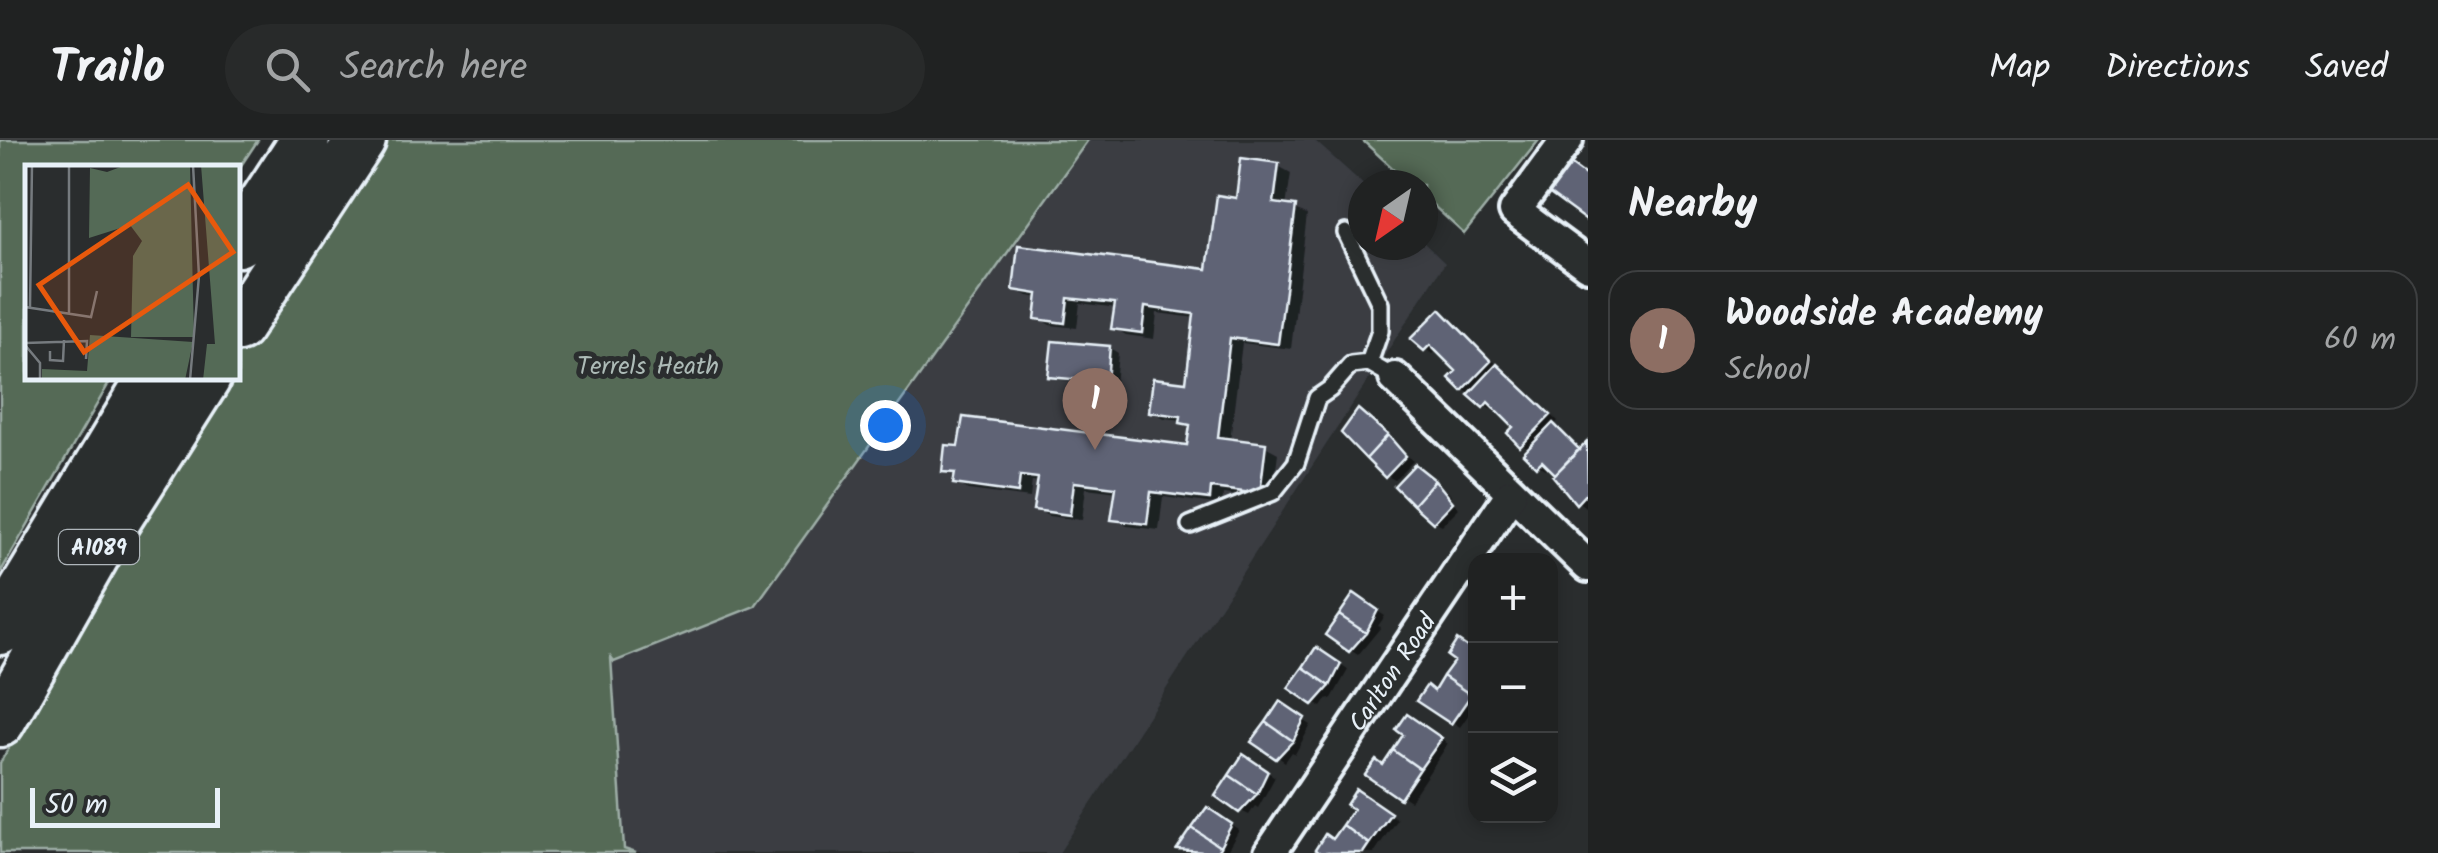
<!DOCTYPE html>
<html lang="en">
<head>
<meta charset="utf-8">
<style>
  :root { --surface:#202222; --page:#282a2a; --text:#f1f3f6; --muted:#a2a4a5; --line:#3d3f40; --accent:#ffd166 }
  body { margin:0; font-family:Kalam,sans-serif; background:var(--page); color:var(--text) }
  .controls { position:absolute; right:30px; bottom:30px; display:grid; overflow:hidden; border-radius:20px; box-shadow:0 5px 15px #0003 }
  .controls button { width:90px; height:90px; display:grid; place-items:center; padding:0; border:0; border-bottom:2px solid var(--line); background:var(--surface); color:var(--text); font:50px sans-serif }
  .compass { position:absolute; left:1348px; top:30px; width:90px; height:90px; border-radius:50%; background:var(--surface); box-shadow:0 5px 15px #0003; rotate:214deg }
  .scale { position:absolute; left:30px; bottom:25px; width:190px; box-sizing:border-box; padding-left:10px; border:5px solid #e8f1f8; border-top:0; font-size:28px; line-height:35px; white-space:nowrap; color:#e8f1f8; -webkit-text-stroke:8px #2a2d2e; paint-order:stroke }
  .you { position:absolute; left:885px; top:285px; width:35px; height:35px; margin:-25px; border:8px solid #fff; border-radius:50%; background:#1a73e8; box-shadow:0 0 0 15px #1a73e833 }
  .badge { display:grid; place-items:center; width:65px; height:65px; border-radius:50%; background:var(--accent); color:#fff; font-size:32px; font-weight:700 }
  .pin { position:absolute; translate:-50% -82px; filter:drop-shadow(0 2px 5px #0008) }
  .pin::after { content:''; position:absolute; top:52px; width:35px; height:30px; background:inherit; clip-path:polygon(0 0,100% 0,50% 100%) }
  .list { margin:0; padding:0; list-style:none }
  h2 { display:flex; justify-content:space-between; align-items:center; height:130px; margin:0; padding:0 40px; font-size:42px }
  h2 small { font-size:32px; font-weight:400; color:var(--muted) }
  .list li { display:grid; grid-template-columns:65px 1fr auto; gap:30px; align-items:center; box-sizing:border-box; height:140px; margin:0 20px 20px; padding:0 20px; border:2px solid var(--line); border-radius:30px }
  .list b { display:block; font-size:38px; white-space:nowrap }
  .list p { margin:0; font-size:32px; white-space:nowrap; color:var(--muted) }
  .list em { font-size:32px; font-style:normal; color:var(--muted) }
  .icon { flex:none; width:55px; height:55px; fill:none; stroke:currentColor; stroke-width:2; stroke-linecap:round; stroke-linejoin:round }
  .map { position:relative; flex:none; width:1588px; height:713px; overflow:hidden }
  header { display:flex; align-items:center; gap:60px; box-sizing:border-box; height:140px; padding:0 50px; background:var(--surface); border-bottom:2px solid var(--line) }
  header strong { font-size:48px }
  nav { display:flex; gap:55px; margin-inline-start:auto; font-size:35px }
  .search { width:700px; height:90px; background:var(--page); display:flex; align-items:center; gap:25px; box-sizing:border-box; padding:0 35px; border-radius:55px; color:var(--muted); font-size:38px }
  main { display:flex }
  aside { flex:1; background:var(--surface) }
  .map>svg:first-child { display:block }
</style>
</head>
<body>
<header>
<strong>Trailo</strong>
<div class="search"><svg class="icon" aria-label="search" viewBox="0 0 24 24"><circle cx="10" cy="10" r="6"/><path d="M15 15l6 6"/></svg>Search here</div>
<nav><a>Map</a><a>Directions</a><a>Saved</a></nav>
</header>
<main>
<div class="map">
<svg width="1588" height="713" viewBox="0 0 1588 713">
  <rect width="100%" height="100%" fill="#2a2d2e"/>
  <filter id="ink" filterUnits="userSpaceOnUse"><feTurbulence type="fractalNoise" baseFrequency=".01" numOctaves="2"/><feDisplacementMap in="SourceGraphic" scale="20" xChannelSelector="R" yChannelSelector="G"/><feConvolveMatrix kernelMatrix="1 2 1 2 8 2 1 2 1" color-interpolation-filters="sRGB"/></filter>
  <g filter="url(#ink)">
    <path fill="#3a3d43" d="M1088 0H1314L1364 45 1363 105H1423V102L1445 123 1059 713H80L592 444 613 523 755 466Z"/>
    <path fill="#546a56" stroke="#9eaea7" stroke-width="2.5" d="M0 0H258L238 30V28H28V238H112L0 433Z
      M379 0H1088L755 466 614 522 611 518 624 709 636 713H0V623L219 243 222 238H238V213L331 66Z
      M1362 0H1539L1464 94 1423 56V45H1411Z"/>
    <path fill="#0007" d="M1278 26 1291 33 1286 67 1307 75 1291 209 1242 203 1230 301 1265 306 1278 313 1272 360 1223 354 1222 365 1163 357 1159 390 1127 386 1114 379 1118 352 1086 348 1082 380 1048 376 1036 369 1040 342 1032 341 1030 358 968 350 956 343 957 337 945 330 1189 308 1192 287 1183 280 1164 278 1151 270 1188 245 1196 178 1157 173 1154 199 1126 195 1114 188 1117 168 1080 163 1077 188 1050 185 1038 178 1040 158 1028 156 1015 149 1210 132 1238 61Z
      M1440 172 1558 281 1553 286 1582 312 1588 306V363L1585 367 1566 352 1569 348 1549 326 1546 329 1538 325 1530 310 1522 305 1517 287 1496 266 1492 270 1463 249 1460 231 1438 209 1433 214 1425 209Z
      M1110 208 1118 213 1115 245 1059 240 1051 235Z
      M1367 277 1413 321 1395 340 1387 336Z
      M1415 327 1434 339 1452 356 1449 358 1459 368 1442 385 1434 381Z
      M1362 461 1385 476 1378 486 1381 487 1358 515 1350 510Z
      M1317 510 1348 530 1331 560 1328 558 1322 567 1314 563Z
      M1476 515V564L1460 587 1420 560 1435 553 1458 520Z
      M1280 565 1311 585 1295 614 1292 612 1285 622 1278 617Z
      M1415 582 1448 604 1410 661 1402 656 1384 627Z
      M1252 621 1275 637 1258 668 1255 666 1249 675 1241 671Z
      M1365 657 1397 679 1374 713H1324Z
      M1208 670 1239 690 1226 713H1185L1181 710Z"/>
    <path fill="#5e6375" stroke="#e8f1f8" stroke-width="2.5" d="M1241 18 1279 23 1274 63 1296 66 1278 204 1230 198 1218 297 1266 303 1260 354 1211 348 1210 359 1151 352 1147 384 1111 380 1116 347 1074 342 1070 375 1033 370 1038 338 1020 336 1018 353 953 344 955 333 942 332 945 305 958 306 963 277 1187 305 1190 285 1180 283 1181 276 1149 272 1153 238 1186 242 1194 174 1145 167 1142 193 1111 189 1115 163 1068 158 1065 183 1035 179 1038 154 1013 150 1018 105 1207 129 1217 55 1236 58Z
      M1569 23 1588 37V82L1547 52Z
      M1440 169 1491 221 1462 251 1449 238 1456 231 1430 205 1424 211 1410 199Z
      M1052 201 1110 206 1107 242 1048 237Z
      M1497 224 1551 275 1520 307 1507 293 1513 287 1488 262 1483 268 1468 255Z
      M1358 269 1388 295 1366 319 1341 293Z
      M1553 283 1579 309 1555 334 1542 321 1536 327 1523 314Z
      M1388 295 1406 316 1385 338 1366 319Z
      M1587 302 1588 351 1576 364 1553 336Z
      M1415 324 1435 340 1413 365 1394 346Z
      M1435 340 1453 362 1433 383 1413 365Z
      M1354 453 1378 470 1366 493 1339 475Z
      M1339 475 1366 493 1349 512 1325 495Z
      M1457 500 1476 513V549L1471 555 1443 536 1454 521 1447 516Z
      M1316 507 1341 524 1330 546 1303 527Z
      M1303 527 1330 546 1313 565 1288 548Z
      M1443 536 1471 555 1451 584 1416 561 1427 545 1434 551Z
      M1280 561 1305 578 1293 601 1266 582Z
      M1407 574 1442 598 1420 629 1393 610 1403 595 1396 590Z
      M1266 582 1293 601 1276 619 1251 602Z
      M1393 610 1420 629 1400 659 1365 635 1376 620 1383 625Z
      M1243 614 1268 631 1257 654 1229 635Z
      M1229 635 1257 654 1239 673 1215 656Z
      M1356 649 1391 673 1369 704 1342 685 1353 669 1346 665Z
      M1207 667 1232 684 1220 707 1192 688Z
      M1342 685 1369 704 1363 713H1319L1315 710 1325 694 1332 699Z
      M1192 688 1220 707 1216 713 1177 710Z"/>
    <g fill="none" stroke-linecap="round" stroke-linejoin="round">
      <defs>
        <path id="service" d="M1346 93 1380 164V191L1369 223
          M1190 385 1273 352 1296 323 1317 258 1330 249 1351 225 1369 223 1395 238"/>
        <g id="minor">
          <path d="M1567 0 1515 71 1588 125"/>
          <path d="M1395 238 1588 426"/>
          <path id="s1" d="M1270 713 1511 354"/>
        </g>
        <path id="trunk" d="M238 102 305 0
          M238 187 361 0
          M0 490 152 238
          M0 582 104 399 206 238"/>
      </defs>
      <use href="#service" stroke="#e8f1f8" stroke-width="22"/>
      <use href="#minor" stroke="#e8f1f8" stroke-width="38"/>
      <use href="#trunk" stroke="#e8f1f8" stroke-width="55"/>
      <use href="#service" stroke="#2a2d2e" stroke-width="15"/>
      <use href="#minor" stroke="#2a2d2e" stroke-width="30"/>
      <use href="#trunk" stroke="#2a2d2e" stroke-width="48"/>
    </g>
  </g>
  <g text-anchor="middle" stroke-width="10" stroke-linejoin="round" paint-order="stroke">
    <rect fill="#2a2d2e" stroke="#afb6bb" stroke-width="2.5" x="59" y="390" width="80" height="34" rx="8"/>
    <g font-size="22" font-weight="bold" fill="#e8f1f8">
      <text x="99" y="415">A1089</text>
    </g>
    <g font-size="25" fill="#adbbb7" stroke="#2a2d2e">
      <text x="648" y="234">Terrels Heath</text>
    </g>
    <g font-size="25" fill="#e8f1f8" stroke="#2a2d2e">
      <text dy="9" stroke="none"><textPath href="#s1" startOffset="218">Carlton Road</textPath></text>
    </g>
  </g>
  <g transform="translate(25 25)">
    <rect width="215" height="215" fill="#2a2d2e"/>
    <path d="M101 0H165L169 172H106L108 91 117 76 105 60 64 73 65 3 82 7ZM176 0H215V215H178L182 179H190ZM65 170 168 177 160 215H17V204L62 206Z" fill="#546a56"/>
    <path fill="none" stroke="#767b7f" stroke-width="2.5" d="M44 0V149M0 142 66 152 72 126M5 142 7 0M0 178 62 176 61 194M0 180 15 198V215M25 186V195L38 196 39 175M165 215 174 111 168 0"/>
    <path fill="#e8590c" fill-opacity="0.15" stroke="#e8590c" stroke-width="5" d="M163 20 208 87 59 187 14 120Z"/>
    <rect width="215" height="215" fill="none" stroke="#e8f1f8" stroke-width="5"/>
  </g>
</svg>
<div class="controls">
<button>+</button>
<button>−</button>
<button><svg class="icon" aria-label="layers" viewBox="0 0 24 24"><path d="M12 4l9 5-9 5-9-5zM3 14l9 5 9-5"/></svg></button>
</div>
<svg class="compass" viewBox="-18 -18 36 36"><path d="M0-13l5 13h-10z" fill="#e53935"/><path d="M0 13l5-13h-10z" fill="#a2a4a5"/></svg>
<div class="scale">50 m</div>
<div class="you"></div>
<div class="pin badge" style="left:1095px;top:310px;background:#8d6e63">1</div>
</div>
<aside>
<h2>Nearby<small></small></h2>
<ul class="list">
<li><span class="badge" style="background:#8d6e63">1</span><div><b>Woodside Academy</b><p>School</p></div><em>60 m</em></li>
</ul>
</aside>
</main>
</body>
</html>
